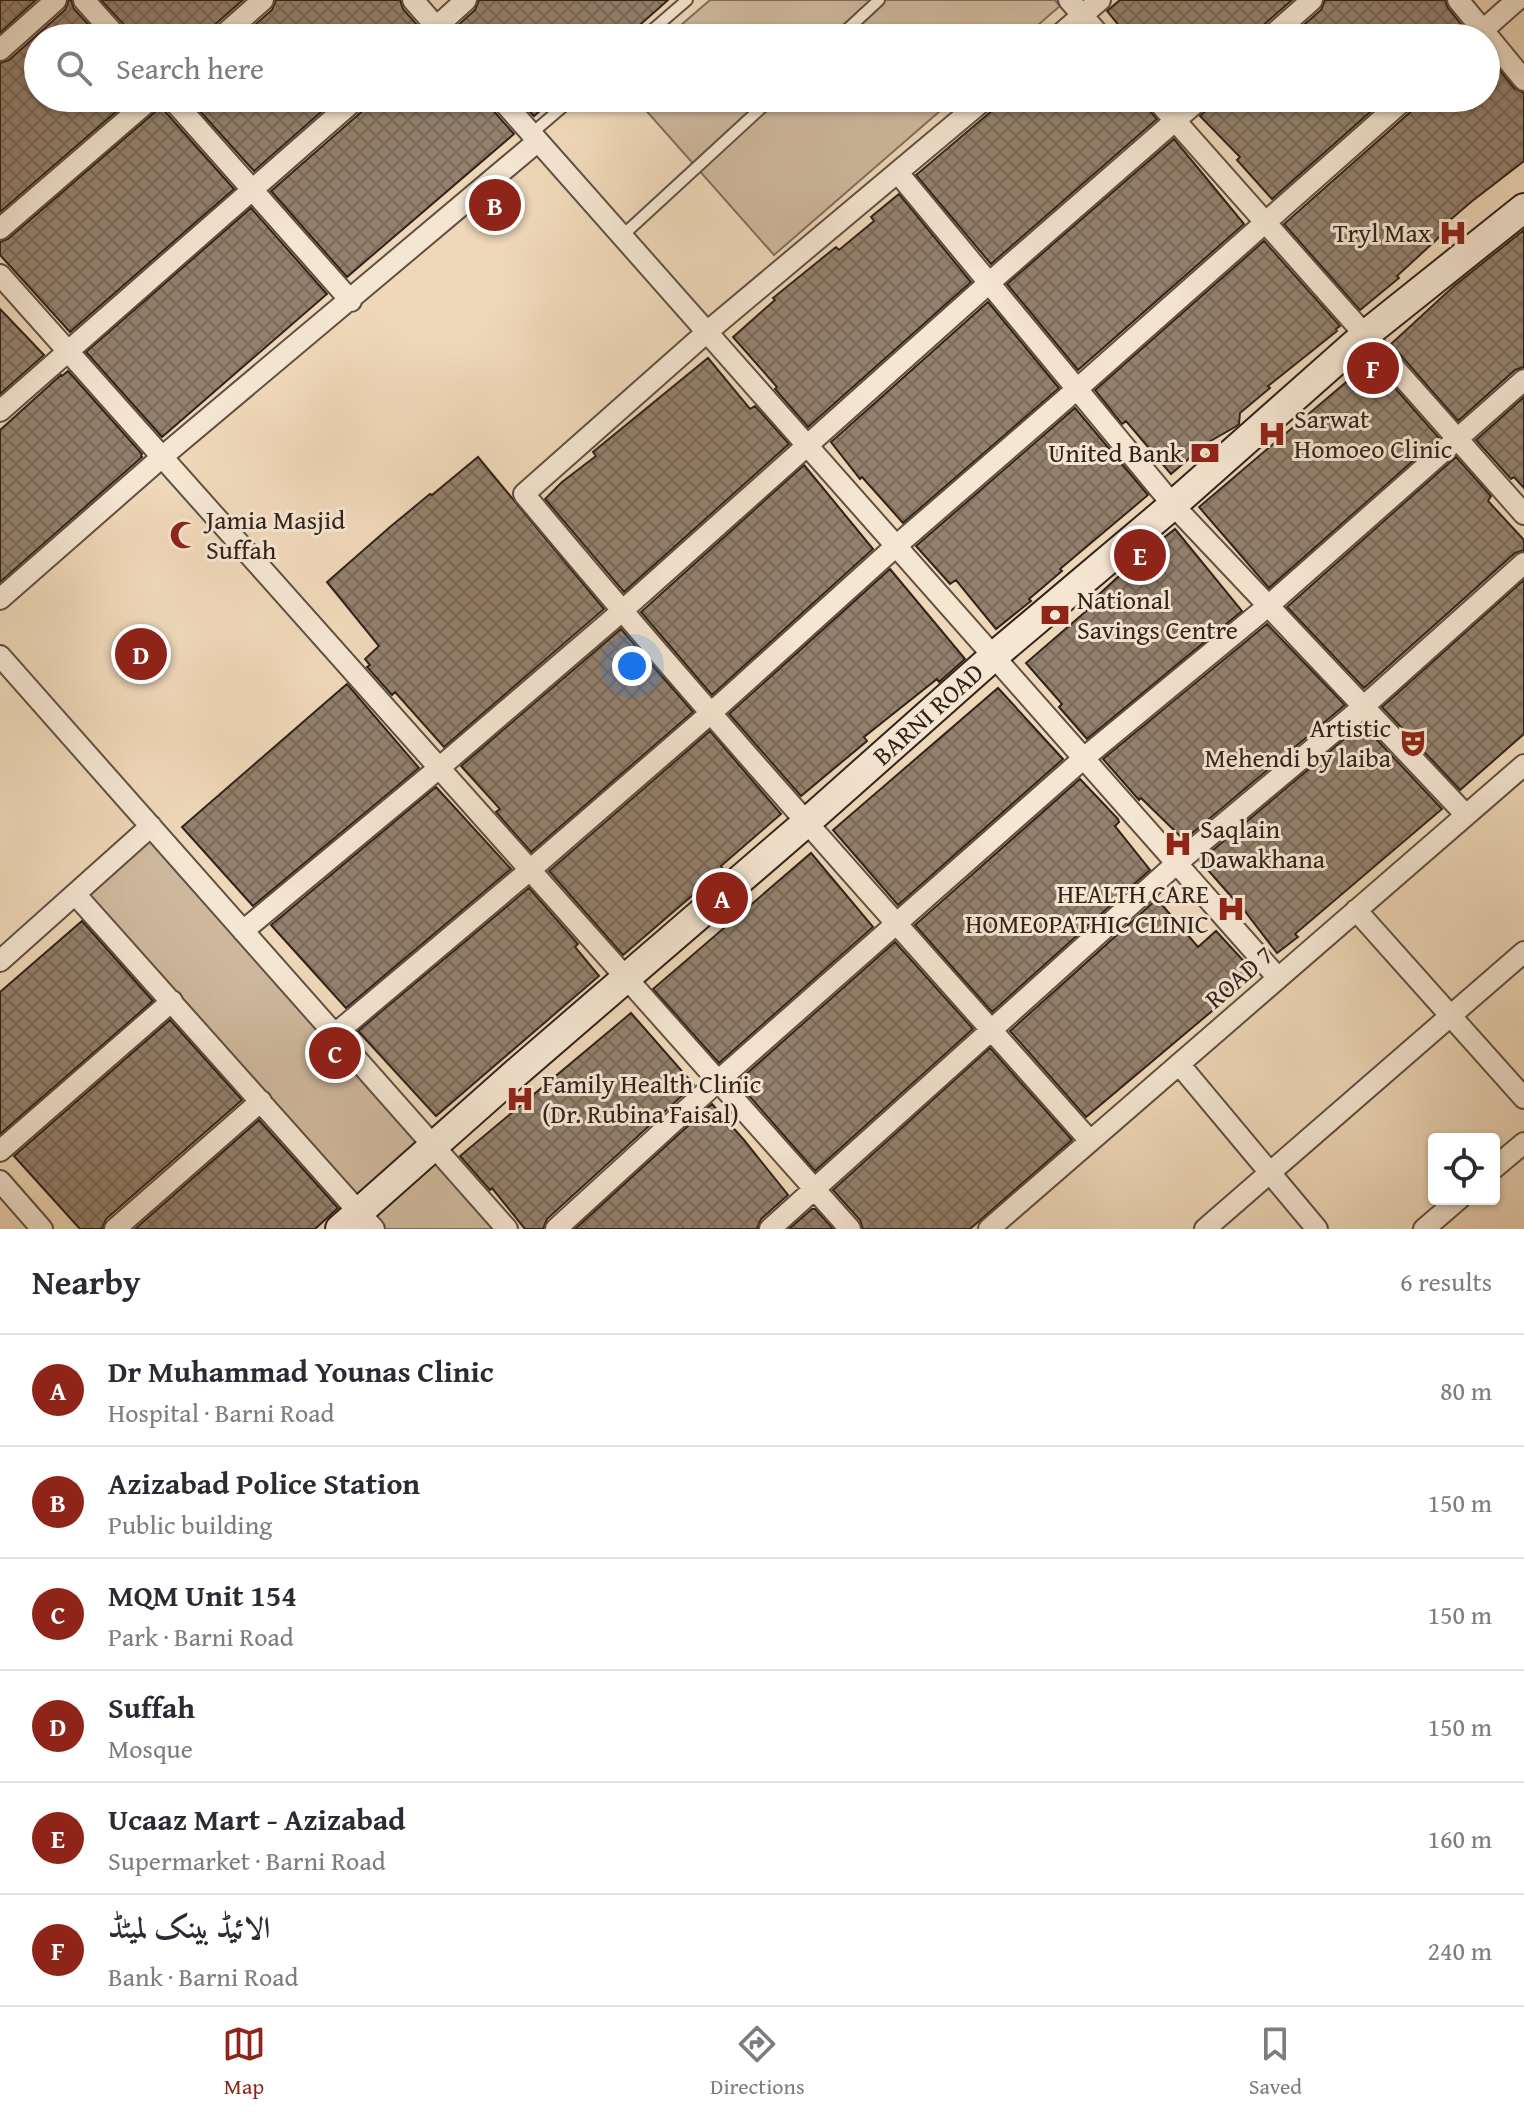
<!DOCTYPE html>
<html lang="en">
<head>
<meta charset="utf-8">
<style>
  :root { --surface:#fff; --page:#f2f2f3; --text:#2b2b33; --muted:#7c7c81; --line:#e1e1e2; --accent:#8f2418 }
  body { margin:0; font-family:"Gentium Book Plus",Amiri,serif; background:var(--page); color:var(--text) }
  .controls { position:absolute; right:24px; bottom:24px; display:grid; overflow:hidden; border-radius:8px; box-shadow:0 2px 6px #0004 }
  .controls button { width:72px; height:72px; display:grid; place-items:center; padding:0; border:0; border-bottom:2px solid var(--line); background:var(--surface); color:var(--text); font:40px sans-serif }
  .you { position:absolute; left:632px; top:666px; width:28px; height:28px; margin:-20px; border:6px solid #fff; border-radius:50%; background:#1a73e8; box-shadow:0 0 0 12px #1a73e833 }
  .badge { display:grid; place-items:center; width:52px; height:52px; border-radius:50%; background:var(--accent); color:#fff; font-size:26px; font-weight:700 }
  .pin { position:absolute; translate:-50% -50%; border:4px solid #fff; box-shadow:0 2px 8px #0006 }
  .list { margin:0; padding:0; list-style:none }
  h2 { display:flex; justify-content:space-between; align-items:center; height:104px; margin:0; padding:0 32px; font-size:34px }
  h2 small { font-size:26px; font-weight:400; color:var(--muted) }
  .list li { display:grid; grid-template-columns:52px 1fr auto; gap:24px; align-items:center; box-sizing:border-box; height:112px; padding:0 32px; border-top:2px solid var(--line) }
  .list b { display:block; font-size:30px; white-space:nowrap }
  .list p { margin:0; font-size:26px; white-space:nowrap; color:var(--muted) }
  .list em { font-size:26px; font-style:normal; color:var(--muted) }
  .icon { flex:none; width:44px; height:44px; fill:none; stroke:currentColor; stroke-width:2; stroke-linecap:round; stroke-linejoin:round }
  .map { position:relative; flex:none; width:1524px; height:1229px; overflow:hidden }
  .search { position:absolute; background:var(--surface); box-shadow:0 2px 6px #0004; left:24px; right:24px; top:24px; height:88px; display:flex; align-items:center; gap:20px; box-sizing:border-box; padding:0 28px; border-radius:44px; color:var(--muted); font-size:30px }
  .sheet { height:776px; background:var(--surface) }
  nav { display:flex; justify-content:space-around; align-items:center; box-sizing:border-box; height:112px; border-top:2px solid var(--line); background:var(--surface); font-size:22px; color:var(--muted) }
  nav a { display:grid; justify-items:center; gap:4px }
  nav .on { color:var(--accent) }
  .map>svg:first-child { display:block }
</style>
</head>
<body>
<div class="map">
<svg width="1524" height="1229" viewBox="0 0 1524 1229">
  <defs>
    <pattern id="building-cross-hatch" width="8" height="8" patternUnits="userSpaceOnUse" patternTransform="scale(2)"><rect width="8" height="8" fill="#94816d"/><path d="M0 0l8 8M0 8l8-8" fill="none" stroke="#796959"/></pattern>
  </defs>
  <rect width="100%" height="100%" fill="#efd8b9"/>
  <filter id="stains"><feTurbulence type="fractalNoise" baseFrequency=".0025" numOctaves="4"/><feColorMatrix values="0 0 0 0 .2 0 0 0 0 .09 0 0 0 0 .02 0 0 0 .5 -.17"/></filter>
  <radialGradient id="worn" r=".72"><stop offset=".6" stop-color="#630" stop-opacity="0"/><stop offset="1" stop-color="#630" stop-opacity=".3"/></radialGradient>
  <path fill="#cfb99e" stroke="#806e5c" stroke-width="2" d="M710 0H1055L1060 6 1023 38H666Z
    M635 98H955L774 255Z
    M151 826 507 1229H372L75 894Z"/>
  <path fill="url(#building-cross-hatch)" stroke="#31221b" stroke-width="2" d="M0 0H36L0 33Z
    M69 0H71L74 9 101 38H38V98H132L0 212V63L9 60 65 10Z
    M101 0H243L211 28 207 38H131L128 29Z
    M276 0H400L403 9 418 26 412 33 411 38H240L272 10Z
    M479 0H668L625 38H464L455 28 475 10Z
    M1120 0H1292L1260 28 1256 38H1129L1107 11Z
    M1325 0H1445L1448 8 1464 28 1451 38H1289L1321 10Z
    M1486 54 1514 88 1524 93V161L1471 202 1443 226 1447 230 1397 276 1399 278 1360 310 1284 224 1415 108 1419 98H1486Z
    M188 98H337L254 171Z
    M370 98H487L490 107 514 134 347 277 271 191 366 108Z
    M517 98H555L534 116Z
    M1007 98H1142L1145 106 1157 119 991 264 916 175Z
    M1214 98H1386L1272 199 1237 160 1240 157 1200 116 1210 107Z
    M161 107 234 189 70 332 0 255V242L8 239Z
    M1174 139 1244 224 1078 370 1007 284Z
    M899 194 971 282 808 427 775 389 777 387 733 337 775 300 773 298 836 247 839 250 874 221 871 217Z
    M251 208 327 294 162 437 86 352Z
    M1524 230V367L1515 370 1458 421 1391 344 1454 286Z
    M1264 241 1340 326 1336 329 1337 331 1268 386 1270 388 1240 413 1239 424 1235 427 1207 443 1171 474 1126 421 1122 424 1095 390Z
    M988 302 1059 388 903 523 862 477 860 479 831 442Z
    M0 309 44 355 0 394Z
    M708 358 750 409 755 406 789 444 624 592 545 499 562 482 596 456 593 452Z
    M1371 361 1439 438 1269 588 1199 507Z
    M68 371 142 454 141 456 142 457 0 582V430L61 375 62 376Z
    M1524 397V488L1514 477 1511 479 1476 440Z
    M1075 408 1148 495 1060 569 1062 571 1029 599 1031 601 996 629 956 580 950 584 916 546Z
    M478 457 604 609 444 747 395 692 392 695 367 667 370 665 365 659 379 646 327 582 390 527 430 494 432 495Z
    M1456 457 1491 496 1488 501 1524 540V550L1515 553 1364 688 1287 607Z
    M804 465 873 549 712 695 641 612Z
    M1175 529 1242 611 1087 739 1059 707 1062 704 1026 663 1099 600 1096 597 1142 555Z
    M890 569 965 659 939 682 937 679 864 737 867 741 801 796 729 714Z
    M1524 580V734L1460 790 1382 707Z
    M1267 624 1345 705 1184 840 1141 798 1139 800 1103 759Z
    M621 629 693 712 531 852 496 812 500 809 461 766Z
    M347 684 419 768 253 906 182 827Z
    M998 688 1063 759 898 905 833 830Z
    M1362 724 1442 809 1295 934 1298 937 1277 953 1237 901 1236 902 1200 861Z
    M710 731 781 814 721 866 723 869 623 955 549 871Z
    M1080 779 1118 819 1119 822 1115 826 1150 870 992 1012 915 925Z
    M436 787 511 869 346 1008 271 925Z
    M811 853 873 927 719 1063 653 989Z
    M529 888 578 944 575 947 599 976 436 1116 358 1031Z
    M1157 899 1198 947 1216 931 1251 969 1214 1001 1218 1006 1086 1117 1010 1031Z
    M82 921 153 1001 0 1134V992Z
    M895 942 973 1029 815 1171 737 1082Z
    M631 1013 694 1085 547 1219 543 1229H525L492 1188 490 1190 460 1156Z
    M170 1020 242 1100 106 1219 102 1229H80L14 1156Z
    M990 1048 1072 1140 970 1229H863L860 1220 833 1190Z
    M712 1104 744 1140 788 1195 761 1219 757 1229H575Z
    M259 1120 338 1208 327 1218 315 1229H135Z
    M812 1209H815L833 1229H789Z"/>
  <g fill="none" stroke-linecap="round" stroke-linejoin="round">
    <defs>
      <path id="lane" d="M643 38 687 0
        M838 38 879 0
        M531 134 573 98
        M622 236 772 98"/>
      <path id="street" d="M84 0 118 38
        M413 0 446 38
        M1069 0 1102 38
        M1458 0 1524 80
        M220 38 263 0
        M424 38 466 0
        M1056 38 1100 0
        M1269 38 1312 0
        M1474 38 1517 0
        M0 50 56 0
        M171 98 351 301
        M500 98 1278 978
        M986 98 707 332 524 494C707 714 900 927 1090 1141
        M1155 98 1524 514
        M898 173 1173 505 1466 815
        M0 229 152 98
        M0 275 850 1229
        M0 411 357 98
        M0 599 162 457 538 141
        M0 656 507 1229
        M151 826 75 894 374 1229
        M1356 910 1524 1098
        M243 931 439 768 622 611 989 283 1201 98
        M0 961 75 894
        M335 1034 530 870 711 713 896 546 1077 389 1406 98
        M1179 1064 1317 1229
        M0 1151 172 1001
        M1494 1168 1524 1143
        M0 1181 42 1229
        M115 1229 261 1101
        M556 1229 718 1081 1084 758 1268 606 1524 380
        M770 1229 1177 863 1363 707 1524 563
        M989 1229 1524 765
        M1205 1229 1524 952
        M1424 1229 1459 1199"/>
      <path id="secondary" d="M340 1229 517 1072 807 822 994 656 1173 505 1365 335 1524 208"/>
    </defs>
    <use href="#lane" stroke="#605042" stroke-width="14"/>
    <use href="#street" stroke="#605042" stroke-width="24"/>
    <use href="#secondary" stroke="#31221b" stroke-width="32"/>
    <use href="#lane" stroke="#f5e6d2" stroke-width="10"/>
    <use href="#street" stroke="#f5e6d2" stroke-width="20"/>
    <use href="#secondary" stroke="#f5e6d2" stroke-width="28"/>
  </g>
  <defs>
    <symbol id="hospital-bare" viewBox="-9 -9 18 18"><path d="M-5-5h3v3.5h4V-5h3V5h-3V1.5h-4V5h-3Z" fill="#8f2418" stroke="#f5e6d2" stroke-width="2.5" paint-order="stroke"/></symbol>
    <symbol id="bank-bare" viewBox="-9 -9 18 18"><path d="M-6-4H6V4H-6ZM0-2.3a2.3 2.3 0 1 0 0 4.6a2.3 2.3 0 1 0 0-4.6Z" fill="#8f2418" stroke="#f5e6d2" stroke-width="2.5" paint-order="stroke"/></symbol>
    <symbol id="mosque-bare" viewBox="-9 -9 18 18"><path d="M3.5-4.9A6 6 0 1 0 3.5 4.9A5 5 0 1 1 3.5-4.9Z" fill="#8f2418" stroke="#f5e6d2" stroke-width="2.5" paint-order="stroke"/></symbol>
    <symbol id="theatre-bare" viewBox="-9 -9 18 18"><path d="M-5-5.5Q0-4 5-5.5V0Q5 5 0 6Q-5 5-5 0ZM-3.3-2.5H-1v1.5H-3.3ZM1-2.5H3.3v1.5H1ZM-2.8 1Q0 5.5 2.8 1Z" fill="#8f2418" stroke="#f5e6d2" stroke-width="2.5" paint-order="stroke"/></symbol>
  </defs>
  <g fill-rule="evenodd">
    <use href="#hospital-bare" x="1433" y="213" width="40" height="40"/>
    <use href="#hospital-bare" x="1252" y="414" width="40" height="40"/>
    <use href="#bank-bare" x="1185" y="433" width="40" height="40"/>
    <use href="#mosque-bare" x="164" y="515" width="40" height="40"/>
    <use href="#bank-bare" x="1035" y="595" width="40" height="40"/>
    <use href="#theatre-bare" x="1393" y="723" width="40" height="40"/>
    <use href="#hospital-bare" x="1158" y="824" width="40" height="40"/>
    <use href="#hospital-bare" x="1211" y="889" width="40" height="40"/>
    <use href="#hospital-bare" x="500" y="1079" width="40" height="40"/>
  </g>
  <g text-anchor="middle" stroke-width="6" stroke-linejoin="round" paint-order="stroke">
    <g font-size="26" fill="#31221b" stroke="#f5e6d2" text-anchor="start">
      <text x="1431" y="242" text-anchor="end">Tryl Max</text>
      <text x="1294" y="428">Sarwat<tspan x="1294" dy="30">Homoeo Clinic</tspan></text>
      <text x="1183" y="462" text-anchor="end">United Bank</text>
      <text x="206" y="529">Jamia Masjid<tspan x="206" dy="30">Suffah</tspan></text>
      <text x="1077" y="609">National<tspan x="1077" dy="30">Savings Centre</tspan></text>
      <text x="1391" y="737" text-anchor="end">Artistic<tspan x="1391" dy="30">Mehendi by laiba</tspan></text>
      <text x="1200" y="838">Saqlain<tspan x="1200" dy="30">Dawakhana</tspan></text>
      <text x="1209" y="903" text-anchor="end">HEALTH CARE<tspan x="1209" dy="30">HOMEOPATHIC CLINIC</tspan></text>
      <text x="542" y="1093">Family Health Clinic<tspan x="542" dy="30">(Dr. Rubina Faisal)</tspan></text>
    </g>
    <g font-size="26" fill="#31221b" stroke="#f5e6d2">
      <text transform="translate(928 714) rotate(-42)" y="9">BARNI ROAD</text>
      <text transform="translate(1239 977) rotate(-41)" y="9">ROAD 7</text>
    </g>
  </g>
  <rect width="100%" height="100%" filter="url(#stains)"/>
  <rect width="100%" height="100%" fill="url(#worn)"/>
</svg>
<div class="controls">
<button><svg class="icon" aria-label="locate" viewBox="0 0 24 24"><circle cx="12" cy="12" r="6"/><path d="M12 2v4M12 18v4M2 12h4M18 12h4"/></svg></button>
</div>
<div class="you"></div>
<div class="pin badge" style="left:722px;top:898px">A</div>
<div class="pin badge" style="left:495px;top:205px">B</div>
<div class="pin badge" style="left:335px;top:1053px">C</div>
<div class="pin badge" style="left:141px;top:654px">D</div>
<div class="pin badge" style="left:1140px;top:555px">E</div>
<div class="pin badge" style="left:1373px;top:368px">F</div>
<div class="search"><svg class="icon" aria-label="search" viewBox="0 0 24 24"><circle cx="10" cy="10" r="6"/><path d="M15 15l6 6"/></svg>Search here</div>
</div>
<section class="sheet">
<h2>Nearby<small>6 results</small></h2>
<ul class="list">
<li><span class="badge">A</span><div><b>Dr Muhammad Younas Clinic</b><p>Hospital · Barni Road</p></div><em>80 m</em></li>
<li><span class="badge">B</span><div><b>Azizabad Police Station</b><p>Public building</p></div><em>150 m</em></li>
<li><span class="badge">C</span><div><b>MQM Unit 154</b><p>Park · Barni Road</p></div><em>150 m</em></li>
<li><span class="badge">D</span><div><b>Suffah</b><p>Mosque</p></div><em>150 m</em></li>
<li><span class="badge">E</span><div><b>Ucaaz Mart - Azizabad</b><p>Supermarket · Barni Road</p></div><em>160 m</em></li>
<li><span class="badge">F</span><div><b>الائیڈ بینک لمیٹڈ</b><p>Bank · Barni Road</p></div><em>240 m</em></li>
</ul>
</section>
<nav>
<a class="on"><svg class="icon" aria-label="map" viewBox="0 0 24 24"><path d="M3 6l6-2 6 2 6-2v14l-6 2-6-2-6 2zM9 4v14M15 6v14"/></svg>Map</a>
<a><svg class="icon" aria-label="directions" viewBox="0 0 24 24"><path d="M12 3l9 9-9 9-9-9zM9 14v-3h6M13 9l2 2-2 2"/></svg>Directions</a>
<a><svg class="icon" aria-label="saved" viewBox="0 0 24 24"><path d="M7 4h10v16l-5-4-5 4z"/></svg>Saved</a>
</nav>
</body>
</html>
